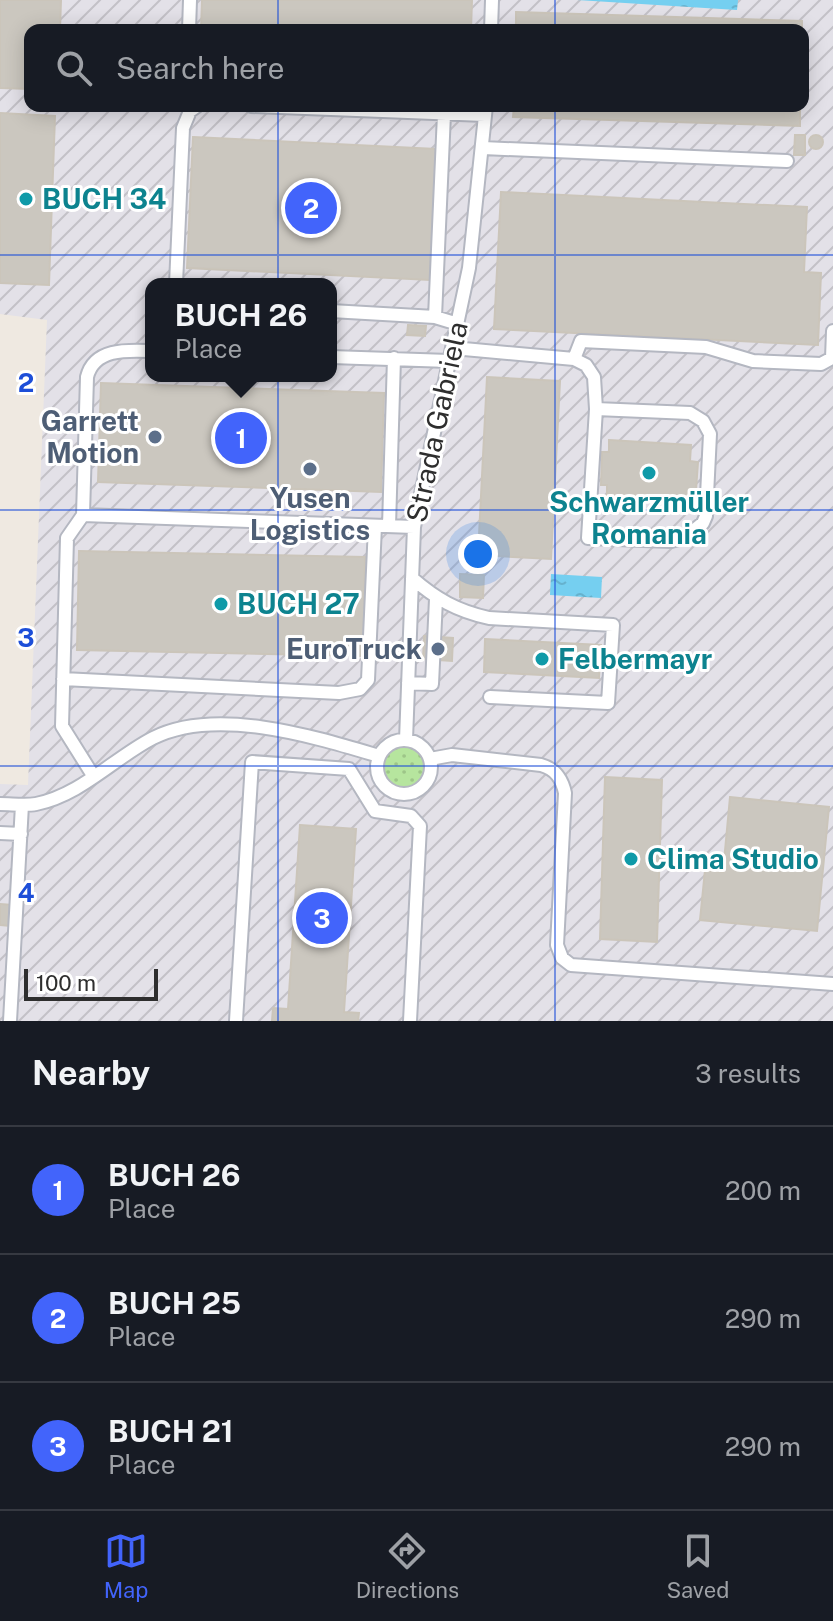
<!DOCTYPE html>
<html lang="en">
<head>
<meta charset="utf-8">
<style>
  :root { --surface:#171b24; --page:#20242c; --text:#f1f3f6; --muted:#9ea1a6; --line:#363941; --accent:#4264fb }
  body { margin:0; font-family:"Public Sans",sans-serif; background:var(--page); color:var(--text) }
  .scale { position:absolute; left:24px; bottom:20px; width:134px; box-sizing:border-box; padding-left:8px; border:4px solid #2e2e2e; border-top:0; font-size:22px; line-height:28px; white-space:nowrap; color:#2e2e2e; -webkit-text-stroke:6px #fff; paint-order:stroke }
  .you { position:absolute; left:478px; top:554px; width:28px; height:28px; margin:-20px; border:6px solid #fff; border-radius:50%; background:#1a73e8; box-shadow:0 0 0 12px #1a73e833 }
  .badge { display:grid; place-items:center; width:52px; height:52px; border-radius:50%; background:var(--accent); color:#fff; font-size:26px; font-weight:700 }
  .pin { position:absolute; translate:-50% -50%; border:4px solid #fff; box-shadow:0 2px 8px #0006 }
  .popup { position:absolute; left:145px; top:278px; width:192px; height:104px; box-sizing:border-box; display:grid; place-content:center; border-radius:16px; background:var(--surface); filter:drop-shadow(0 2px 6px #0005); font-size:26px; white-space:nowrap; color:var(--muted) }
  .popup b { font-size:30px; color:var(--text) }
  .popup::after { content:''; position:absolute; left:50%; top:100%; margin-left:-16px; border:16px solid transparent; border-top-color:var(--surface) }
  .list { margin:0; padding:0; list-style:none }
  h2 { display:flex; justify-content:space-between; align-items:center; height:104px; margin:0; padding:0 32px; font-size:34px }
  h2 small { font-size:26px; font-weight:400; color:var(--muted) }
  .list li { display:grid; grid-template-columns:52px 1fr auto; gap:24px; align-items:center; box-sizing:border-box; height:128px; padding:0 32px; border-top:2px solid var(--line) }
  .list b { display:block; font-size:30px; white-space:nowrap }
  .list p { margin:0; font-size:26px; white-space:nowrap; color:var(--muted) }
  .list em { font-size:26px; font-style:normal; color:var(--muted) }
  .icon { flex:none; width:44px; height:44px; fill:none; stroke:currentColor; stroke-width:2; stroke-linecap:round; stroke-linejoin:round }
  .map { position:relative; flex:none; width:833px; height:1021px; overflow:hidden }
  .search { position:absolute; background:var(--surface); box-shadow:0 4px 20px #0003; left:24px; right:24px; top:24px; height:88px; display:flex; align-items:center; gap:20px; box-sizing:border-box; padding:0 28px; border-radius:16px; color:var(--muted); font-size:30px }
  .sheet { height:488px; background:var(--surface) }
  nav { display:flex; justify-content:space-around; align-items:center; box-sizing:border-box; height:112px; border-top:2px solid var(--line); background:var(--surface); font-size:22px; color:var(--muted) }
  nav a { display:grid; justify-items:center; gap:4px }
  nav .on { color:var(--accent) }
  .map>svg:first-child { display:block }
</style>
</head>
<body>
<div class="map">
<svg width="833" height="1021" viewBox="0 0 833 1021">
  <defs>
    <pattern id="industrial-furrows" width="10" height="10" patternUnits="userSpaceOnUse" patternTransform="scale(2)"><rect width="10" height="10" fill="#e3e1e8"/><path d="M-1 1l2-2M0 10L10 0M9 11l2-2" fill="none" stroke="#c3c1c7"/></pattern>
    <pattern id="grass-dots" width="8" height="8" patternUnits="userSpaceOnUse" patternTransform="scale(2)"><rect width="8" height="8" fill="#b6e59e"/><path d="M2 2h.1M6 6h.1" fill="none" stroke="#9dc588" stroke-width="1.8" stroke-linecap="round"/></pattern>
    <pattern id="water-ripples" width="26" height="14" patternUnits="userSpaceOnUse" patternTransform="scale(2)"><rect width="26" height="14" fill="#75cff0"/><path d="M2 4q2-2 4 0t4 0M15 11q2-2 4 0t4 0" fill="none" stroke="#66b2ce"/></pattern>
  </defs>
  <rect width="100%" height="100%" fill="#efe9e1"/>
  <path fill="url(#industrial-furrows)" fill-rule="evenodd" d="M0 0H833V1021H0V784L28 785 47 320 0 314ZM30 30H803V106H30ZM151 284H331V376H151Z"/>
  <path fill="url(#grass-dots)" d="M377 767a27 27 0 1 1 54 0a27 27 0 1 1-54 0Z"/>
  <path fill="url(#water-ripples)" d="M577 0H738L737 10Z
    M551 574 602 577 601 598 550 595Z"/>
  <path fill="#cbc7bf" stroke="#cbc5ba" stroke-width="2" d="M0 0H61L60 30H30V89L0 88Z
    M202 0H472L471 30H201Z
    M516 12 802 21V30H516Z
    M514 106H800V126L513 117Z
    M0 113 55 116 49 285 0 283Z
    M809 142a7 7 0 1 1 14 0a7 7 0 1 1-14 0Z
    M795 135H805V155H794Z
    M193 137 436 149 430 280 187 268Z
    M501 192 807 207 804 272 821 273 818 345 494 329Z
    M408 325 426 326 425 336 407 335Z
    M487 377 560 381 551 559 478 555Z
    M101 383 384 393 381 492 98 482Z
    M609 440 691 445 690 461 698 462 696 490 689 489 688 500 607 496V485H601L602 452H609Z
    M79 551 365 557 363 656 77 650Z
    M460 574 484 575 483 598 460 597Z
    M424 636 453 638 452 661 423 659Z
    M485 639 601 645 599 678 484 672Z
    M605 777 662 780 657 942 600 939Z
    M730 797 829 807 817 931 700 920 705 870 723 872Z
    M300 825 356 829 344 1012 359 1013 358 1021H272L273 1008 288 1009Z
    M0 904 12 905 10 926 0 925Z"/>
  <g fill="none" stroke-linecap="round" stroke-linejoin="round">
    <defs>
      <path id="minor" d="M189 30 190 0
        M491 30 492 0
        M251 106 485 115
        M483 148 787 161
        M176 284 183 128 190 111 197 106
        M331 311 435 317 458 324
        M435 317 444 114
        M453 348 574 359 586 365 594 377 596 409 588 538 671 541 686 537 703 523 706 516 710 434 703 421 690 413 596 409
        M331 357 449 361
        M574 359 581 341 706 347 753 361 821 364 832 358 833 331
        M83 515 414 527
        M389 526 394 358
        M412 578C436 599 457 611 489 618L613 625 608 703 490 697
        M63 679 339 693 360 689 368 680 375 526
        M408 683 432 684 436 599
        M377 767a27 27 0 1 1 54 0a27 27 0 1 1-54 0Z
        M406 740 414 527 469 268 486 106
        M430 759 452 755 541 765C556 769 562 779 565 793L557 945 562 958 571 965 833 984
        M94 777 62 726 67 538 83 515 87 377C94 348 127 350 151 351
        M0 804C12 804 25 806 36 804 81 795 114 758 153 738 216 706 315 737 379 756
        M0 833 21 834
        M10 1021 22 805
        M236 1021 252 762 349 769 375 811 411 816 420 826 410 1021"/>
    </defs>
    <use href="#minor" stroke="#b4b7c1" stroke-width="16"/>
    <use href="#minor" stroke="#fff" stroke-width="12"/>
  </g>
  <path fill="none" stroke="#1d4ed8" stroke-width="2" stroke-opacity="0.55" d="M278 0V30M555 0V30M278 106V1021M555 106V1021M0 255H833M0 510H833M0 766H833"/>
  <g fill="#0f9aa8" stroke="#fff" stroke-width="3">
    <circle cx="26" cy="199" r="8"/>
    <circle cx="649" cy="473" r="8"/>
    <circle cx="221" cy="604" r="8"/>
    <circle cx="542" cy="659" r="8"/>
    <circle cx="631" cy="859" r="8"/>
  </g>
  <g fill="#5c6f8a" stroke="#fff" stroke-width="3">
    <circle cx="155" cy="437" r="8"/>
    <circle cx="310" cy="469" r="8"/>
    <circle cx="438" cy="649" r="8"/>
  </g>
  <g text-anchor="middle" stroke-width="6" stroke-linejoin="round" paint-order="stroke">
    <g font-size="28" font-weight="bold" fill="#0d838f" stroke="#fff" text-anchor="start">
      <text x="42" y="209">BUCH 34</text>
      <text x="649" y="512" text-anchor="middle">Schwarzmüller<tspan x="649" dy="32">Romania</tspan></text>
      <text x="237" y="614">BUCH 27</text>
      <text x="558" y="669">Felbermayr</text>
      <text x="647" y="869">Clima Studio</text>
    </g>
    <g font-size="28" font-weight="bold" fill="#4e5e75" stroke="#fff" text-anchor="end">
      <text x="139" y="431">Garrett<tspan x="139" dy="32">Motion</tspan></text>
      <text x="310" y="508" text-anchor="middle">Yusen<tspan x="310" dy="32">Logistics</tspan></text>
      <text x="422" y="659">EuroTruck</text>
    </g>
    <g font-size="28" fill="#2e2e2e" stroke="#fff">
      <text transform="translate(437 422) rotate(-78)" y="10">Strada Gabriela</text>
    </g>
  </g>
  <g font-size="26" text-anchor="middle" font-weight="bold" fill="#1d4ed8" stroke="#fff" stroke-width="6" stroke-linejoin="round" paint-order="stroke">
    <text x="26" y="392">2</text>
    <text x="26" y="647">3</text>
    <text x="26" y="902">4</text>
  </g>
</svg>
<div class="scale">100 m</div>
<div class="you"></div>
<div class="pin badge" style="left:241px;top:438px">1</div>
<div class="popup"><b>BUCH 26</b>Place</div>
<div class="pin badge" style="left:311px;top:208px">2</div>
<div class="pin badge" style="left:322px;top:918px">3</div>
<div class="search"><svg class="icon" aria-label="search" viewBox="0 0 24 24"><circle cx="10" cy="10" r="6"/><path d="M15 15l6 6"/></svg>Search here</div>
</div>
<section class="sheet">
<h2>Nearby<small>3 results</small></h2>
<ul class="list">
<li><span class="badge">1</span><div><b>BUCH 26</b><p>Place</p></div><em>200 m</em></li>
<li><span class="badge">2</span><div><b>BUCH 25</b><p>Place</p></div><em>290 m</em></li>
<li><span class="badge">3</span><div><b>BUCH 21</b><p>Place</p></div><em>290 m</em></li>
</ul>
</section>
<nav>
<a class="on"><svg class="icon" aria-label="map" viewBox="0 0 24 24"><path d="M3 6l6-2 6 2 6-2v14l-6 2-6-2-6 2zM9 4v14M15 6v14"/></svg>Map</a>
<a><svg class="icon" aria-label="directions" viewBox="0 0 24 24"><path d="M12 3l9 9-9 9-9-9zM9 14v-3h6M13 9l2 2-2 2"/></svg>Directions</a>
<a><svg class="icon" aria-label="saved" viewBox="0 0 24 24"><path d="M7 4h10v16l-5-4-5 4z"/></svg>Saved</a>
</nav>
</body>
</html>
